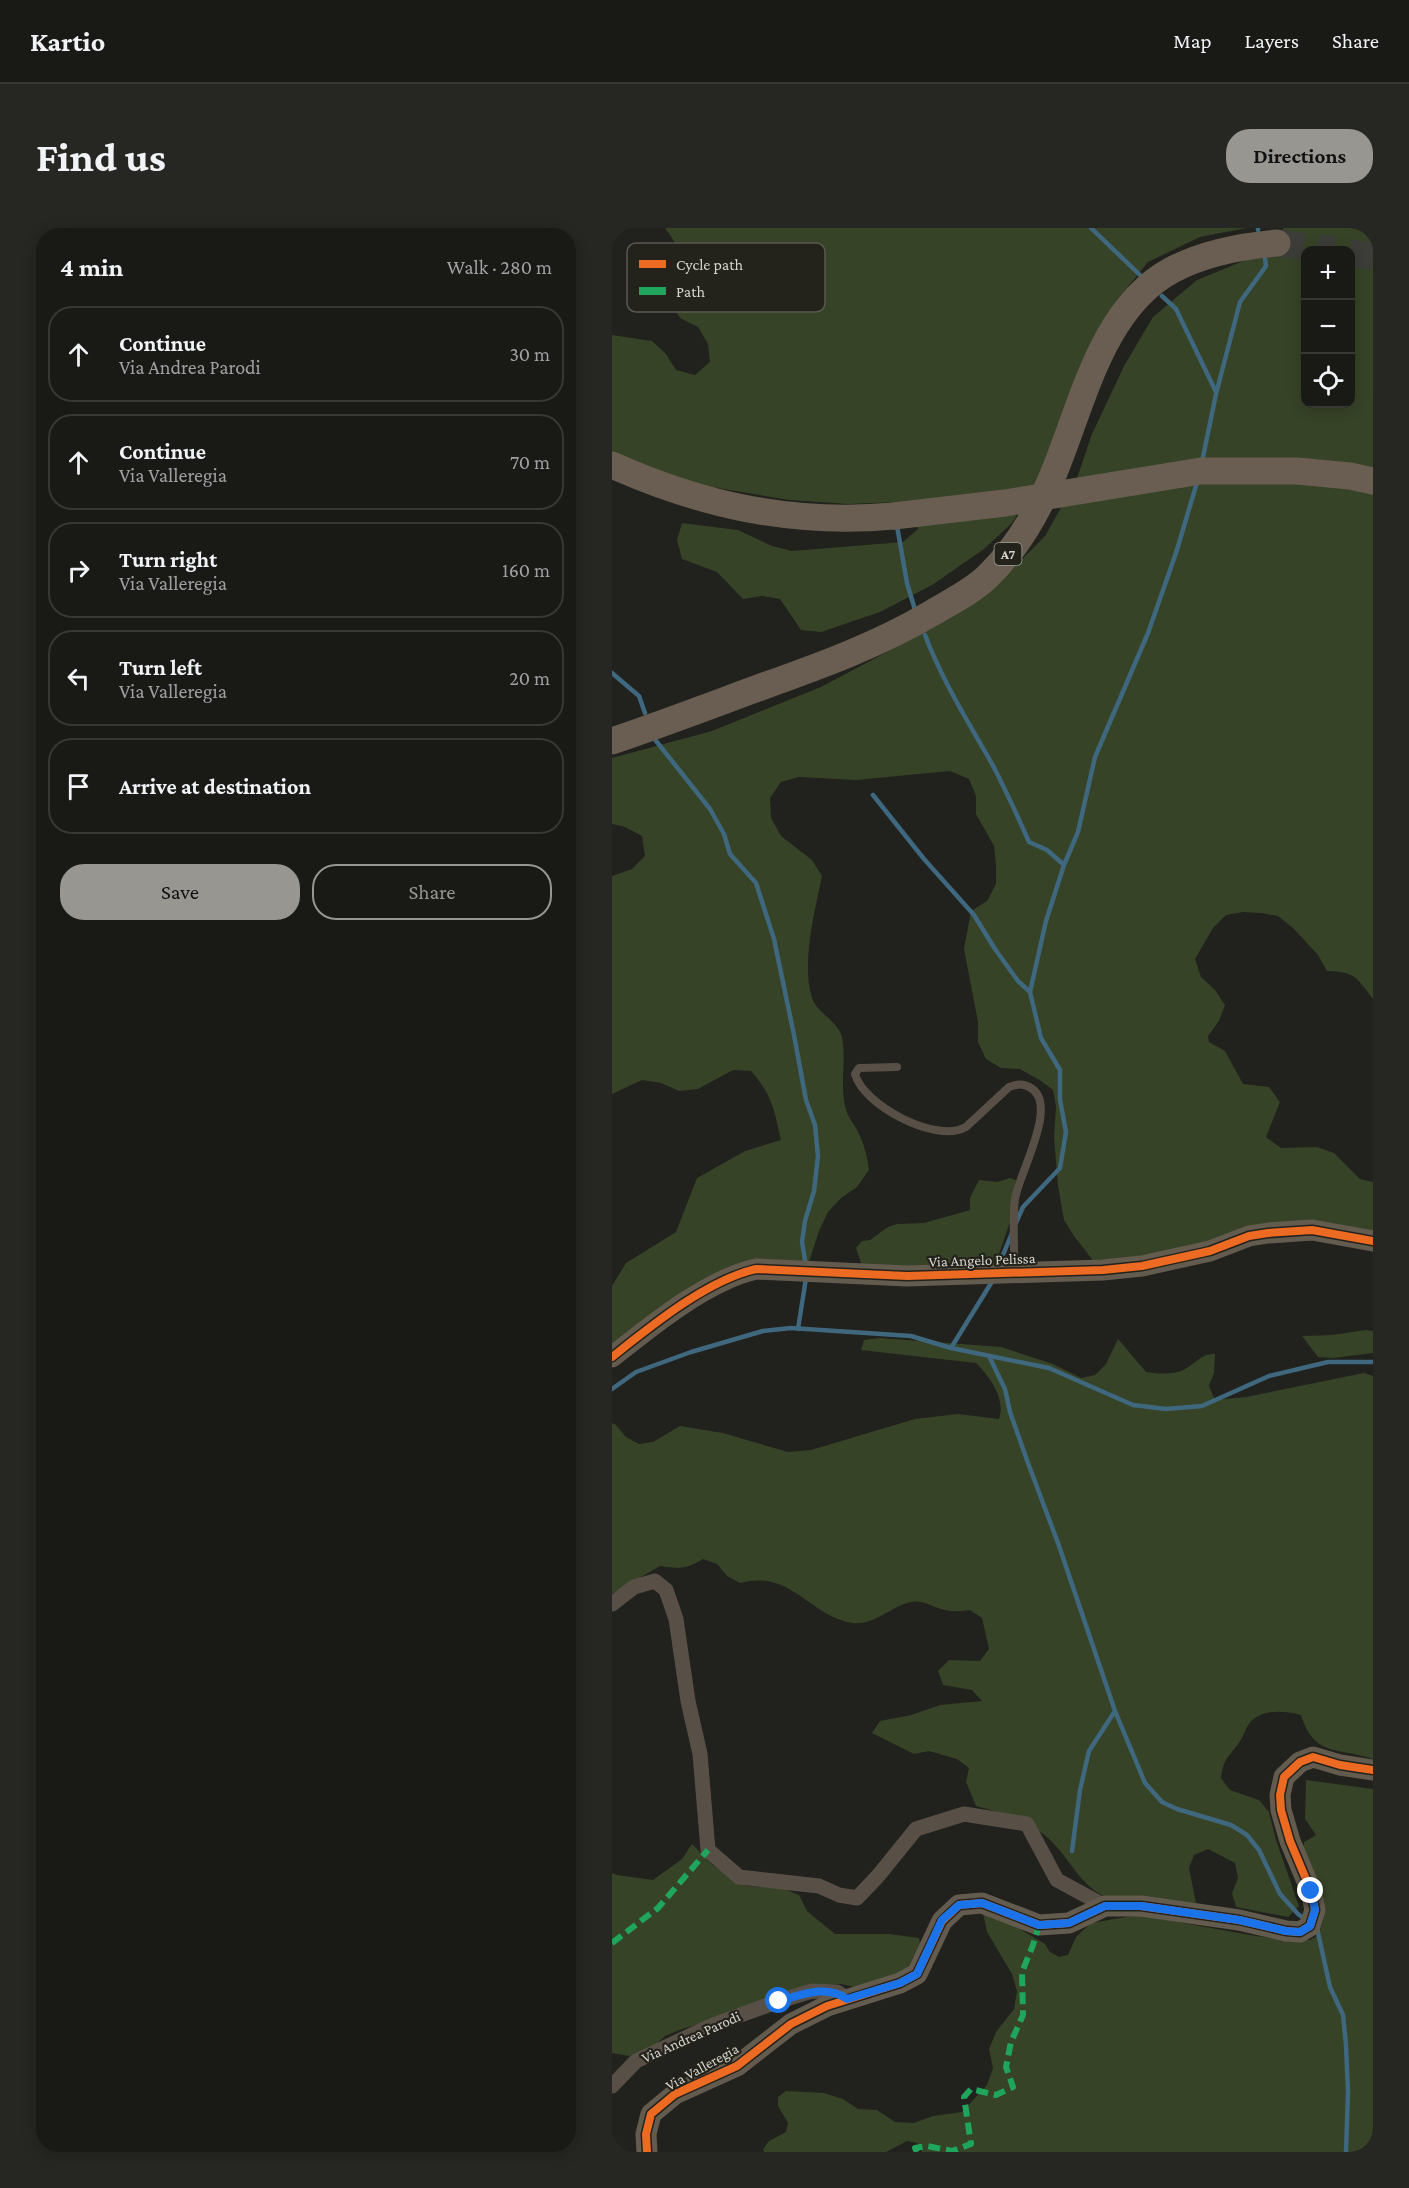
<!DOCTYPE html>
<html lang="en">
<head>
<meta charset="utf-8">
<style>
  :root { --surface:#191916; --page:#262623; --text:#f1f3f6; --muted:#9fa0a1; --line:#373835; --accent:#979691 }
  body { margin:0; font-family:"Crimson Pro",serif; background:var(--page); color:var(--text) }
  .controls { position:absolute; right:18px; top:18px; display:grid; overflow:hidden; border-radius:12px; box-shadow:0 3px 15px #0003 }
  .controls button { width:54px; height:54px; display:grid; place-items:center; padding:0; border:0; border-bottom:2px solid var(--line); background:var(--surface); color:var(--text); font:30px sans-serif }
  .stop { position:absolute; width:18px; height:18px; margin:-14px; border:4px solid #1a73e8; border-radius:50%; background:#fff }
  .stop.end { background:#1a73e8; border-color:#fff; box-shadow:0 2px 6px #0008 }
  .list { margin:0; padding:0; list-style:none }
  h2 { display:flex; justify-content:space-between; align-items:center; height:78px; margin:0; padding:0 24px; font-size:26px }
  h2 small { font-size:20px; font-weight:400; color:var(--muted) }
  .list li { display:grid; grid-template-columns:39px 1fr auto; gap:18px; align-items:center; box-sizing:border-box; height:96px; margin:0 12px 12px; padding:0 12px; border:2px solid var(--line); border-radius:24px }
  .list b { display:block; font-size:22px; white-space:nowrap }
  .list p { margin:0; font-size:20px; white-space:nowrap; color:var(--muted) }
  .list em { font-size:20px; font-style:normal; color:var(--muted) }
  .actions { display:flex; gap:12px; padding:18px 24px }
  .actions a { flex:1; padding:14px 0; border:2px solid var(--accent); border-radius:24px; text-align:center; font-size:21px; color:var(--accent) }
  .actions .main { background:var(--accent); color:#111 }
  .icon { flex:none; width:33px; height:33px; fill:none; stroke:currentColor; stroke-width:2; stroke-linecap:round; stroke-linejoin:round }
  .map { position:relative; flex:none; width:761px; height:1924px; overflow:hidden; border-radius:24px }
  header { display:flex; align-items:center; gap:36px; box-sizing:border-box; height:84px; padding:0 30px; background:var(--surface); border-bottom:2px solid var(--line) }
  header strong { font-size:28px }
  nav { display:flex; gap:33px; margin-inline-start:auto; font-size:21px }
  .intro { display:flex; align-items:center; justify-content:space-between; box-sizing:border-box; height:144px; padding:0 36px }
  h1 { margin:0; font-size:42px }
  .button { padding:15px 27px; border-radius:24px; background:var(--accent); color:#111; font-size:21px; font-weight:700 }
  main { display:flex; gap:36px; padding:0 36px }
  aside { flex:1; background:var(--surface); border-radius:24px; box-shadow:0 3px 15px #0003 }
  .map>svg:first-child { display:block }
</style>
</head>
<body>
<header>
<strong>Kartio</strong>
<nav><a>Map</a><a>Layers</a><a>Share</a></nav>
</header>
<div class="intro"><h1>Find us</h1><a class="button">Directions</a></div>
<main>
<aside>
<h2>4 min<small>Walk · 280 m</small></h2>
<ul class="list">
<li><svg class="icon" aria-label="ahead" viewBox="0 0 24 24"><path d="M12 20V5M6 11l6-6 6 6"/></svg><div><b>Continue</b><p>Via Andrea Parodi</p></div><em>30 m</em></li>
<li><svg class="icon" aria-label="ahead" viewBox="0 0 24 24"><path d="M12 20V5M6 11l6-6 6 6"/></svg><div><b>Continue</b><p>Via Valleregia</p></div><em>70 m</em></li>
<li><svg class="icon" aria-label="right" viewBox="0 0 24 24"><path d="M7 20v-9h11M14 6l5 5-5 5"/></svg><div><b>Turn right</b><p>Via Valleregia</p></div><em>160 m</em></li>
<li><svg class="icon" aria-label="left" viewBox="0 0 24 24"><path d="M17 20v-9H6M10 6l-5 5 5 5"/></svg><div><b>Turn left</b><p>Via Valleregia</p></div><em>20 m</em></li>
<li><svg class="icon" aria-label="arrive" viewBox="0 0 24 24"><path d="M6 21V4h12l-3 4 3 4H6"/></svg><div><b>Arrive at destination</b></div></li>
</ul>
<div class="actions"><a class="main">Save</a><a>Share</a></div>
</aside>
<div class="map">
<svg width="761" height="1924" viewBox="0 0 761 1924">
  <rect width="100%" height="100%" fill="#21211d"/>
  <path fill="#374327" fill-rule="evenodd" d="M53 0H635L588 9 536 34 505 72 428 250 400 295 372 321 320 357 268 384 209 404 189 402 168 371 150 368 131 371 105 344 70 331 65 312 70 295 126 302 160 318 180 323 291 314 306 301 299 285 284 274 237 276 177 272 82 256 0 226V107L40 113 54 126 64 142 83 147 98 134 96 116 86 99 68 90 58 73 64 55 73 40 69 23Z
    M671 0H761V771C744 749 744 744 715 743L706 727 681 700 666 688 649 685 631 684 614 687 601 700 583 731 589 749 603 762 613 777 607 793 596 808 597 814 613 823 631 856 657 859 668 874 654 909 669 920 705 919 722 925 748 951 761 954V1008L740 1000 508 1034 483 1035 462 1008 452 992 446 958 442 910 444 878 441 862 429 853 408 841 389 840 374 831 366 814V794L352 721 359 683 375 673 384 656V637L382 618 364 586V568L357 551 338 543 244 552 187 549 169 554 158 570 159 590 169 608 200 632 210 648C203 683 189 735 200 770 205 785 226 793 230 809 235 834 226 863 236 887 238 892 243 897 245 902 252 915 255 928 257 942L245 959 229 970 216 984 207 1003 197 1034 142 1032 114 1040 0 1120V1058L14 1035 64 1004 85 950 133 923 169 912C162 881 160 867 139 843L121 842 86 861 67 863 49 855 30 852 0 866V648L20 641 33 628 30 608 13 599 0 596V530L100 503 209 459 307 407 379 363 433 308 464 253 480 206 512 138 541 89 585 52 636 31 670 26ZM694 22H738V176H694Z
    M398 950 404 952 399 991 387 1026 380 1040 250 1038 244 1020 250 1013 258 1012 276 999 285 996 312 995 358 982V970L367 952 385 954Z
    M754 1102 761 1103V1125L721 1130 706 1129 690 1108 720 1107Z
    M268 1110 389 1119 441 1136 469 1150 483 1147 494 1136 506 1111 534 1144C545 1146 563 1147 573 1141 584 1135 590 1125 603 1126L602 1145 597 1158 603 1172 634 1169 752 1145 761 1148V1531C725 1519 702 1529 689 1487 672 1482 648 1481 637 1496 633 1501 632 1508 628 1513 617 1530 612 1528 609 1550L618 1562 647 1572 657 1584 664 1612 687 1678 676 1689 624 1679 620 1665 626 1650 623 1635 596 1621 582 1627 577 1640 584 1675 495 1670C465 1655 460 1632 436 1610 421 1596 385 1583 364 1578L354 1554 357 1540 345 1531 317 1523 302 1526 260 1505 268 1493 299 1487 328 1477 370 1473 360 1462 331 1457 326 1443 337 1432 368 1433 377 1421 370 1390 358 1382C346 1384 337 1384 326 1380 317 1377 310 1372 300 1374 282 1376 263 1398 240 1395 197 1388 179 1341 128 1355L115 1348 105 1336 91 1331C75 1341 67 1341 48 1338L0 1366V1195L4 1197 14 1209 27 1216 41 1214 68 1198 111 1205 176 1224 199 1222 303 1191 346 1186 387 1191C394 1171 378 1149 364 1135L249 1122 252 1112Z
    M694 1552 761 1561V1924H310L305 1915 295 1913 274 1924H152L151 1921 157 1913 174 1904 176 1895 166 1878V1869L174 1863 212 1865 231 1871 246 1881 265 1882 283 1894 302 1895 321 1888 350 1884 375 1857 381 1840 377 1821 384 1804 402 1781 405 1763 400 1746 375 1704 371 1685 391 1691 433 1716 438 1724 447 1729 456 1727 464 1709 479 1695 527 1687 638 1707 679 1713 698 1712 707 1707 712 1688 691 1623 692 1614 704 1607 693 1591Z
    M80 1616 102 1638 134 1658 170 1660 187 1667 195 1683 223 1706H277L307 1710 308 1716 292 1748 243 1759 229 1756 201 1757 115 1788 70 1801 53 1808 39 1821 17 1828 0 1825V1645L5 1647 41 1652 70 1631Z"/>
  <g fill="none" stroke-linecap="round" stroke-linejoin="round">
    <path stroke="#3f687e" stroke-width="4.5" d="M479 0 528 47
      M646 0V2
      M550 68 564 81 604 164
      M590 234 604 166 628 74 654 38 653 31
      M285 298 295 355 303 382
      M313 407C330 452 355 492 379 534 393 560 405 587 417 614L435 622 452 637
      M0 445 27 468 33 485
      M41 509 98 581 112 606 118 626 144 655 162 711 182 807 194 872 203 897 206 928 202 963 193 993 190 1014 194 1038
      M261 567 312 631 362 687 383 721 406 753 418 764
      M403 997 411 979 448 940 454 904 448 872V842L429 810 418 764 434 693 452 637 466 604 483 529 536 405 564 325 586 251
      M386 1039 400 1005
      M186 1101 194 1050
      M339 1120 381 1052
      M377 1128 393 1161 398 1184 416 1235 446 1315 503 1483 533 1555 550 1574 565 1581 619 1597 635 1607 647 1622 668 1666 686 1686 694 1692
      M0 1161 24 1144 79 1124 151 1103 179 1100 299 1108 339 1120 437 1140 521 1177 554 1181 590 1178 657 1148 716 1134H761
      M460 1623 468 1562 477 1523 503 1483
      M705 1700 718 1759 731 1787 734 1817 736 1864 734 1924"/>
    <path stroke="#3c3c38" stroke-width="27" stroke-dasharray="27 14" stroke-linecap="butt" d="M665 15 722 22
      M738 25 761 28"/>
    <path stroke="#585047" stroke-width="8" d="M285 839 247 840 243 846C251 877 324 916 354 899L397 859C405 856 411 855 419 860 447 877 407 945 403 971 400 992 403 1022 402 1045"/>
    <path stroke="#585047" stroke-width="15" d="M0 1376 22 1359 43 1353 54 1362 64 1391 76 1473 88 1526 96 1622 127 1649 207 1658 227 1667 245 1670 266 1648 304 1601 352 1586 415 1596 445 1652 493 1678
      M0 1858 24 1833 101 1797 167 1773 200 1763 225 1764 235 1771"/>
    <path stroke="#645b4f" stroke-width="21" d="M0 1129C39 1098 95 1052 144 1041L295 1048 491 1042 530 1038 598 1023 637 1008 656 1005 700 1002 761 1013
      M35 1924 34 1906 39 1886 63 1866 125 1838 179 1796 215 1778 288 1755 305 1746 330 1693 347 1677 370 1675 427 1697 457 1695 493 1678H529L627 1692 674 1703 688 1704 698 1698 703 1682 699 1663 678 1613 669 1582 668 1567 672 1549 688 1534 701 1529 728 1537 761 1542"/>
    <path stroke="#695e51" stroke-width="27" d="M0 237C92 278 181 297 282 288
      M0 513C50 496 100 477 149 459 208 438 266 417 320 385 338 374 361 363 376 348 404 321 423 289 438 254 469 184 487 81 560 42 592 25 629 18 665 15"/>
    <path stroke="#695e51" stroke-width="27" d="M282 288 393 275 589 243H685L738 248 761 253"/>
    <path stroke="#20a55d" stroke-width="6" stroke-dasharray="12 6" stroke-linecap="butt" d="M0 1715 46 1680 96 1622
      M305 1924 303 1920 315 1918 340 1923 359 1916 352 1869 359 1861 384 1867 401 1859 394 1839 399 1814 411 1787 410 1744 421 1717 427 1697"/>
    <defs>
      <path id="cycleway" d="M0 1129C39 1098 95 1052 144 1041L295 1048 491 1042 530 1038 598 1023 637 1008 656 1005 700 1002 761 1013
        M35 1924 34 1906 39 1886 63 1866 125 1838 179 1796 215 1778 288 1755 305 1746 330 1693 347 1677 370 1675 427 1697 457 1695 493 1678H529L627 1692 674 1703 688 1704 698 1698 703 1682 699 1663 678 1613 669 1582 668 1567 672 1549 688 1534 701 1529 728 1537 761 1542"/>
    </defs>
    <use href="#cycleway" stroke="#23221b" stroke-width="11"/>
    <use href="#cycleway" stroke="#ed6a23" stroke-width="8"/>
  </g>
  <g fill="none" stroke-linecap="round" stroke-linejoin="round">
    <path stroke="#1a73e8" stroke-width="8" d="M167 1773C189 1767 214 1756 235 1771L288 1755 305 1746 330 1692 347 1677 370 1675 427 1697 457 1695 493 1678H529L627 1692 674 1703 688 1704 698 1698 703 1682 699 1663"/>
  </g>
  <g text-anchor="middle" stroke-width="4.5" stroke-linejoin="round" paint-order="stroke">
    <rect fill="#23221b" stroke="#a09f9a" stroke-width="1.5" x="382.5" y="315" width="27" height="22" rx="4.5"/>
    <g font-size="14" font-weight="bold" fill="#d6d5d0">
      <text x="396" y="331">A7</text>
    </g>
    <g font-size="15" fill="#d6d5d0" stroke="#23221b">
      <text transform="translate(370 1032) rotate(-2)" y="5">Via Angelo Pelissa</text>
      <text transform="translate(79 1809) rotate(-24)" y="5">Via Andrea Parodi</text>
      <text transform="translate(90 1839) rotate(-29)" y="5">Via Valleregia</text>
    </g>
  </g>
  <rect x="15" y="15" width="198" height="69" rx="9" fill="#23221b" stroke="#595851" stroke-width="1.5"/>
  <rect x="27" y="32" width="27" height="8" fill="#ed6a23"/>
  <rect x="27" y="59" width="27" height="8" fill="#20a55d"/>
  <g font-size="16" fill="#d6d5d0">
    <text x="64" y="42">Cycle path</text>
    <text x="64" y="69">Path</text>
  </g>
</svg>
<div class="controls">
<button>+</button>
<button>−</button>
<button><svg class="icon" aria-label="locate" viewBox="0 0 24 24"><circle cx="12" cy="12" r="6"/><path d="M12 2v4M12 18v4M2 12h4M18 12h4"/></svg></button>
</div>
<div class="stop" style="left:167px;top:1773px"></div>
<div class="stop end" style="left:699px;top:1663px"></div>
</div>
</main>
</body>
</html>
